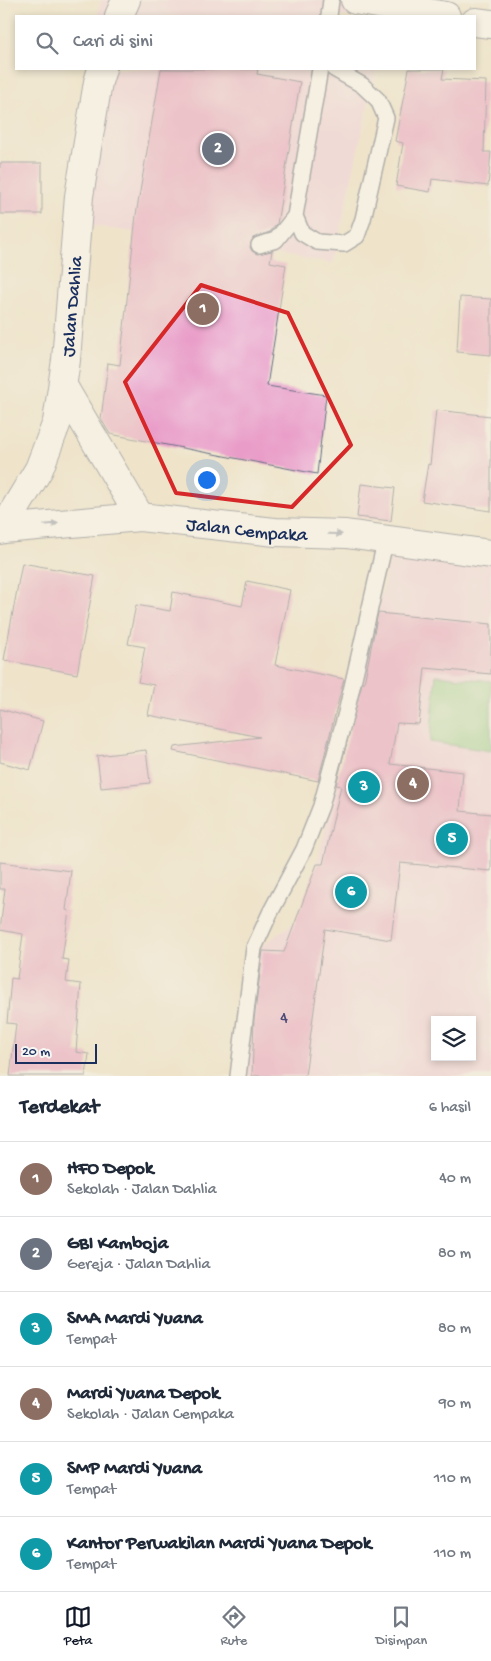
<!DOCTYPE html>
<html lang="id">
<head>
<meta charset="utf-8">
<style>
  :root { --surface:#fff; --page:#f2f2f3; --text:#1f2937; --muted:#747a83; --line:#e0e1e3; --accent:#111827 }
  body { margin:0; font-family:"Gochi Hand",sans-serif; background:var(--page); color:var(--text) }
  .controls { position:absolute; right:15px; bottom:15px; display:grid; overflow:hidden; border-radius:0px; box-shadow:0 2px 8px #0003 }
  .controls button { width:45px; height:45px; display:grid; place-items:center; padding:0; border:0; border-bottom:1px solid var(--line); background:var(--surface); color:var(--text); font:25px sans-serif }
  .scale { position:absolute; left:15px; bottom:12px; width:82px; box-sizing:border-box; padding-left:5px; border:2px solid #1b2f5e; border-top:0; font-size:14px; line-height:18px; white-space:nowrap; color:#1b2f5e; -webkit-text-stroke:4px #f6f6f2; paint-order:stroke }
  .you { position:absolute; left:206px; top:479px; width:18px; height:18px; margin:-12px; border:4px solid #fff; border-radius:50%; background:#1a73e8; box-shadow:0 0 0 8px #1a73e833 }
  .badge { display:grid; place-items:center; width:32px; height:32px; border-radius:50%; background:var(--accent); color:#fff; font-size:16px; font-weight:700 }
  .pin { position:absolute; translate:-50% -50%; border:2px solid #fff; box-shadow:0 1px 5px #0006 }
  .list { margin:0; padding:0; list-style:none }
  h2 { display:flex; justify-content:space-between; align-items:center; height:65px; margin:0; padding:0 20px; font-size:21px }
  h2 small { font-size:16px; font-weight:400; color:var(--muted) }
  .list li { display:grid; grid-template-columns:32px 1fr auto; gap:15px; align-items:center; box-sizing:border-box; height:75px; padding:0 20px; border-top:1px solid var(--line) }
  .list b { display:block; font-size:19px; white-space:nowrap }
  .list p { margin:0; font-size:16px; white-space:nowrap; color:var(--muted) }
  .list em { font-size:16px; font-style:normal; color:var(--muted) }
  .icon { flex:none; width:28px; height:28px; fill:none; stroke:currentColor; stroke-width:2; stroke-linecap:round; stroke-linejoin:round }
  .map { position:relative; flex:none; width:491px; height:1076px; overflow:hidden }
  .search { position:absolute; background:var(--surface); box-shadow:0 2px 8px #0003; left:15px; right:15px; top:15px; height:55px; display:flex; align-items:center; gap:12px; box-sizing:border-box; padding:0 18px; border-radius:0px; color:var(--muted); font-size:19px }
  .sheet { height:515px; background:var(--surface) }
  nav { display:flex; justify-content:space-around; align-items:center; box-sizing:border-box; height:70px; border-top:1px solid var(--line); background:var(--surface); font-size:14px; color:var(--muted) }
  nav a { display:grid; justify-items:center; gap:2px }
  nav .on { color:var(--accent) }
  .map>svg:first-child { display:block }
</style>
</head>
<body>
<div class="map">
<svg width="491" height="1076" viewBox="0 0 491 1076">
  <rect width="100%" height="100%" fill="#f6f6f2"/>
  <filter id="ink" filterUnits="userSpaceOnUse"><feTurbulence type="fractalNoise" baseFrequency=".02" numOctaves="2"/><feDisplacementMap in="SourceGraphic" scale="10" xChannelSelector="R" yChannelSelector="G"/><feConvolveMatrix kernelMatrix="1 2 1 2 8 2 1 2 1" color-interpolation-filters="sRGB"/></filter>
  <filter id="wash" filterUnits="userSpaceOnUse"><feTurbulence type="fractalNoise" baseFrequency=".0096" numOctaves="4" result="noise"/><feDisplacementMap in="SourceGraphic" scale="20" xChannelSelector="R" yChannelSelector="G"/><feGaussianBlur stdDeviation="1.12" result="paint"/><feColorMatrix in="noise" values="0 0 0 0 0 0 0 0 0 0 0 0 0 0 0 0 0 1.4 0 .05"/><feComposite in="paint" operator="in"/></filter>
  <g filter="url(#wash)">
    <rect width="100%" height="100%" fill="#efe4ca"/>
    <path fill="#f2cfe2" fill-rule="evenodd" d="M101 0H390L388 16H98Z
      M90 69H376L333 263 67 222Z
      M392 550 491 561V1076H243L258 949 296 921 317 864ZM435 1020H472V1057H435Z"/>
    <path fill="#8ccf87" stroke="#547f72" d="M436 675 491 681V751L430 742Z"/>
    <g id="blocks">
      <path fill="#e99cc8" d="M161 69H258L257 74 300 82 277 224 270 232 253 238 250 247 252 251 257 254 272 251 270 262 286 265 267 386 326 395 317 474 110 434 101 419 108 363 120 365 136 215Z
        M409 69H444L442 79 486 81 484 152H491L488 186 432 179 430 192 396 186 403 143 395 141Z
        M0 163H42V214H0Z
        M460 297 491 299V355L457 352Z
        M436 410 491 416V511L422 501 428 464 430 465Z
        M361 484 395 488 391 521 357 517Z
        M22 563 95 576 77 674 4 660Z
        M247 581 290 590 275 665 344 679 318 781 173 751 174 747 260 737 148 715 154 685 138 682 145 647 128 644 136 605 170 611 173 592 242 606Z
        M378 613 491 624V674L425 668 419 724 397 723 390 764 463 772 460 811 491 814V871L400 863 391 940 325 929 305 1076H252L254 1020 263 951 284 952 317 864H323L341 786 336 785 362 683H364Z
        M0 709 43 721 30 770 0 762Z
        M146 750 150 783 101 788 97 756Z
        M0 862 71 871 66 910 69 911 62 959 69 960 66 982 81 984 76 1052 89 1054 86 1076H10L16 1024 7 1023 11 978 17 979 23 934 0 930 5 889H0Z"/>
    </g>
  </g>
  <g filter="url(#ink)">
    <use href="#blocks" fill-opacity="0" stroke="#656e84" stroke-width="1"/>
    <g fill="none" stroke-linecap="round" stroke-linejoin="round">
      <defs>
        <path id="lane" d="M329 16 331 0
          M295 216 302 233 317 242 344 244 357 236 363 219 386 118 378 100 362 85 334 69
          M259 245 276 240 295 216 320 69
          M238 1076 254 948 270 913 304 849 321 806 346 713 386 538"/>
        <g id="street">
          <path d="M355 0 446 16"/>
          <path d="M119 16 126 0"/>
          <path d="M475 22 491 24"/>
          <path d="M63 386 140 517"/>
          <path id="s1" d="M3 529 140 517 275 532 346 534 491 554"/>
          <path id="s2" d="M0 530 3 529 39 469 57 422 66 360 79 196 98 82 102 69"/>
        </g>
      </defs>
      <use href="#lane" stroke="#656e84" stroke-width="18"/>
      <use href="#street" stroke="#656e84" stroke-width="30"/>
      <use href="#lane" stroke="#fff" stroke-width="15"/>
      <use href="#street" stroke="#fff" stroke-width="28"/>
    </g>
    <defs><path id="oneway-solid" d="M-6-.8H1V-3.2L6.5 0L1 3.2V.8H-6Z" transform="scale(1.25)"/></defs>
    <g fill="#8d97ae">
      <use href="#oneway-solid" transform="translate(51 524) rotate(-5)"/>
      <use href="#oneway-solid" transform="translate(335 534) rotate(1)"/>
    </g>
  </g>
  <path d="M0 0H491V1076H0ZM201 285 288 313 351 445 292 507 176 493 125 382Z" fill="#efe4ca" fill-opacity=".55" fill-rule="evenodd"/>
  <path fill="none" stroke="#d62828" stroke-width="4" stroke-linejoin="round" d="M201 285 288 313 351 445 292 507 176 493 125 382Z"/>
  <g text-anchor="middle" stroke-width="4.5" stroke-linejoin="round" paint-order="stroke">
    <g font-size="16" fill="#4e4a78">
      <text x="284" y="1022">4</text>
    </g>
    <g font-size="19" fill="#1b2f5e" stroke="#f6f6f2">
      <text dy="7" stroke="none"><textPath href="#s2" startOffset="240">Jalan Dahlia</textPath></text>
      <text dy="7" stroke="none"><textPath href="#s1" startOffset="245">Jalan Cempaka</textPath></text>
    </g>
  </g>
</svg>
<div class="controls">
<button><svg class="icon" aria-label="layers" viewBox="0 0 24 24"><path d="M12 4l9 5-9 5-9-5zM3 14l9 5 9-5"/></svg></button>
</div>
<div class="scale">20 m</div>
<div class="you"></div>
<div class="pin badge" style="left:203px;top:309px;background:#8d6e63">1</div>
<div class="pin badge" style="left:218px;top:149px;background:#6b7280">2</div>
<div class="pin badge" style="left:364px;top:787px;background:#0f9aa8">3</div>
<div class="pin badge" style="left:413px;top:784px;background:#8d6e63">4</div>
<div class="pin badge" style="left:452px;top:839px;background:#0f9aa8">5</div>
<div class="pin badge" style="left:351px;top:892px;background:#0f9aa8">6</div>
<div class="search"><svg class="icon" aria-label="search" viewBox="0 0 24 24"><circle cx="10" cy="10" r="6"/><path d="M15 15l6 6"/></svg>Cari di sini</div>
</div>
<section class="sheet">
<h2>Terdekat<small>6 hasil</small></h2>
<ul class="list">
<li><span class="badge" style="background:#8d6e63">1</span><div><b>HFO Depok</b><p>Sekolah · Jalan Dahlia</p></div><em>40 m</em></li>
<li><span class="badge" style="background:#6b7280">2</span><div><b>GBI Kamboja</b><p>Gereja · Jalan Dahlia</p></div><em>80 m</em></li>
<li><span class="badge" style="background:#0f9aa8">3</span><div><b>SMA Mardi Yuana</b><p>Tempat</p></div><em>80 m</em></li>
<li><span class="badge" style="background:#8d6e63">4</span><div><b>Mardi Yuana Depok</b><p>Sekolah · Jalan Cempaka</p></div><em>90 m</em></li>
<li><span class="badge" style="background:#0f9aa8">5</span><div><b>SMP Mardi Yuana</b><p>Tempat</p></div><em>110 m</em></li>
<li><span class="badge" style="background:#0f9aa8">6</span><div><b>Kantor Perwakilan Mardi Yuana Depok</b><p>Tempat</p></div><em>110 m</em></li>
</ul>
</section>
<nav>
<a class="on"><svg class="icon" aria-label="map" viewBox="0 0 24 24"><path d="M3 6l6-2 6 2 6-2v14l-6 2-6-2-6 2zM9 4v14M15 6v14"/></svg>Peta</a>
<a><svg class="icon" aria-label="directions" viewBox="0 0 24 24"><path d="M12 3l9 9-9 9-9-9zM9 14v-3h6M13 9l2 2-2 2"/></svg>Rute</a>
<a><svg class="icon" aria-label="saved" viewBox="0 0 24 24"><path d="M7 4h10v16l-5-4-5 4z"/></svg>Disimpan</a>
</nav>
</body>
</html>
